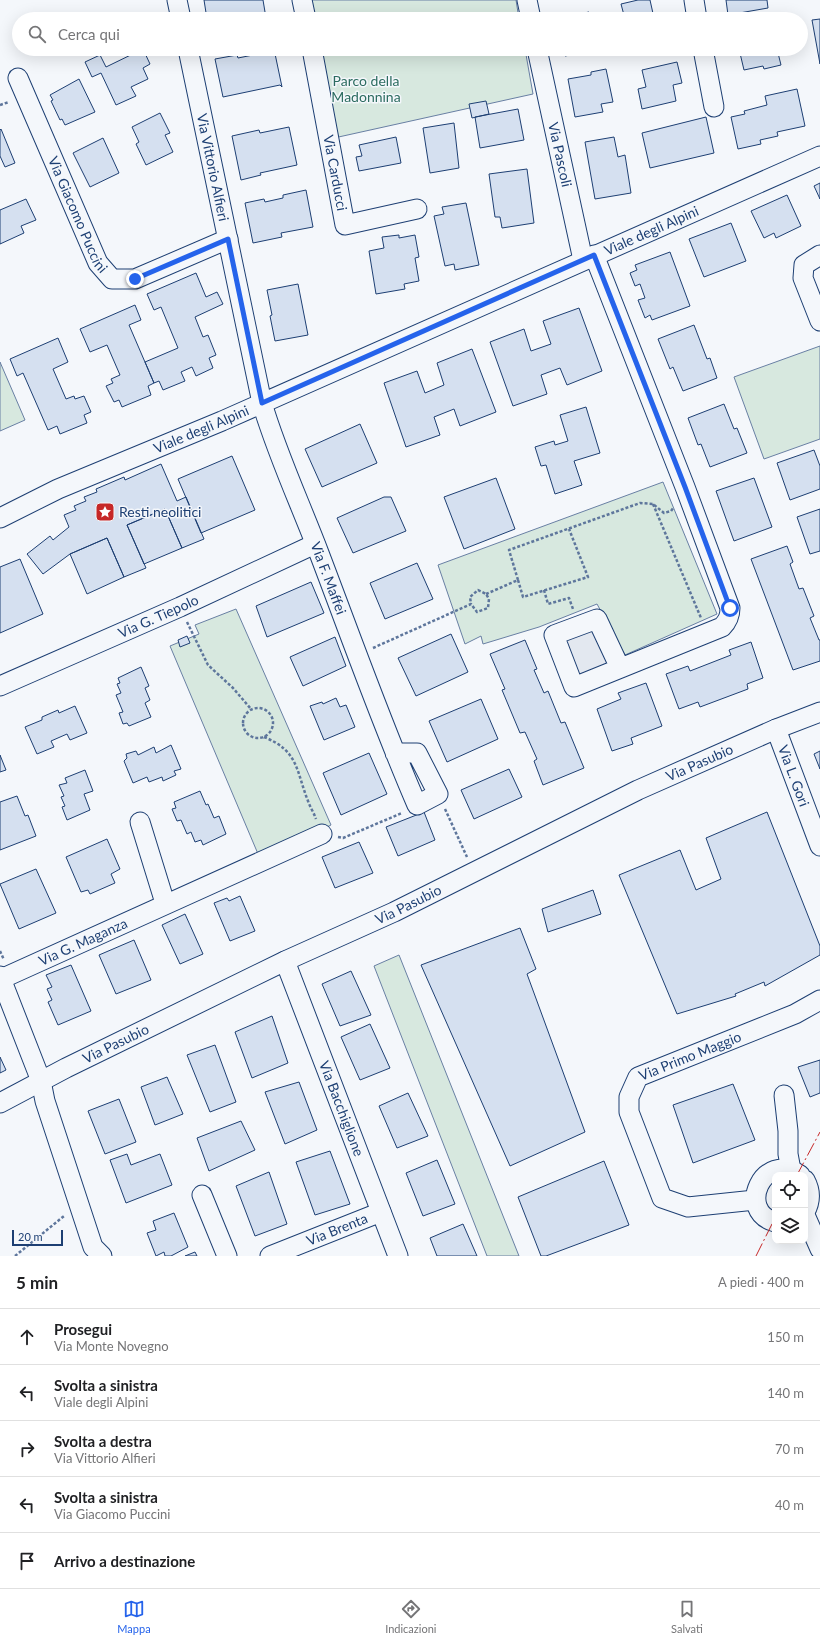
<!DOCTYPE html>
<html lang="it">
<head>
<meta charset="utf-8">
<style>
  :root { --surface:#fff; --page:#f2f2f2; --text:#202124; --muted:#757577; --line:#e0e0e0; --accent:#2563eb }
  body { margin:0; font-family:Lato,sans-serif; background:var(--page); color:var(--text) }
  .controls { position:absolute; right:12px; bottom:12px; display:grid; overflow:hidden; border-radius:8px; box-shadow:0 4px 16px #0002 }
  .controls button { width:36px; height:36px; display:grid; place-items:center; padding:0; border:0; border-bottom:1px solid var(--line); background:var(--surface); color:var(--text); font:20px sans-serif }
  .scale { position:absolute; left:12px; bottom:10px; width:51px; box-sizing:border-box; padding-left:4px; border:2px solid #1d3f73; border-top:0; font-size:11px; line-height:14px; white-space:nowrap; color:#1d3f73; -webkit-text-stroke:3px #f4f7fb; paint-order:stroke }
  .stop { position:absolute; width:12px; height:12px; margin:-9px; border:3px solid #2563eb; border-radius:50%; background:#fff }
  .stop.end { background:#2563eb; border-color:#fff; box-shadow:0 1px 4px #0008 }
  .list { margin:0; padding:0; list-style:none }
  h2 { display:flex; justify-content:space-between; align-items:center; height:52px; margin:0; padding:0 16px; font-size:17px }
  h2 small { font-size:13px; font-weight:400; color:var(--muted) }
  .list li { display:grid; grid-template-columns:26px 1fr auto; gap:12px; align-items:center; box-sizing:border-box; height:56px; padding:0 16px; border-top:1px solid var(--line) }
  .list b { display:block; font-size:15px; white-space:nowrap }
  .list p { margin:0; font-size:13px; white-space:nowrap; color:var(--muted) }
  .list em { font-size:13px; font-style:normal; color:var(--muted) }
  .icon { flex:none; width:22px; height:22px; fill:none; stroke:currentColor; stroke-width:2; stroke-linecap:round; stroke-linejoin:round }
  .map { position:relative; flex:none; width:820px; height:1256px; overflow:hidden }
  .search { position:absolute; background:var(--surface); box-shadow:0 4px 16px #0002; left:12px; right:12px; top:12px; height:44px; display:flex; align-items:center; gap:10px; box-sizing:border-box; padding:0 14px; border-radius:22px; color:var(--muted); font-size:15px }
  .sheet { height:332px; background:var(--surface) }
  nav { display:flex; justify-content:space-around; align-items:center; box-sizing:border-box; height:56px; border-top:1px solid var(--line); background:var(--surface); font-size:11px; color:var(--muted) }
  nav a { display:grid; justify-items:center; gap:2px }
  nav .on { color:var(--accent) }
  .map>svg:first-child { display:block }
</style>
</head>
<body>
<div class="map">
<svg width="820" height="1256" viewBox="0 0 820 1256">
  <rect width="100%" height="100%" fill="#f4f7fb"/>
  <path fill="#d7e8df" stroke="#687fa3" d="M310 0H516L519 19H314Z
    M319 49H525L533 94 334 138Z
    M820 346V439L764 459 734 377Z
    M0 362 25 420 0 431Z
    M663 482 717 614 625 655 597 604 539 627 483 644 481 636 465 644 438 565Z
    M236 609 331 825 261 861 170 646 199 634 195 625Z
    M399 955 519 1256H487L374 966Z"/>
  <path fill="#e3e8f0" stroke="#687fa3" d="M597 621 613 669 579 683 564 634Z"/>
  <path fill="#d5e0f0" stroke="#1d3f73" d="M204 0H263L266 18 259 19H207Z
    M638 0H650L654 18 661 16 662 19H625L621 4Z
    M726 0H767L768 8 728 15Z
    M589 12 590 19H558V18Z
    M820 19V64L812 20Z
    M143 49 150 64 143 68 148 79 131 87 136 96 116 105 101 73 92 77 85 62 100 55 106 67Z
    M262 49H274L282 87 280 85 223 97 215 59 237 55 238 58 253 55 252 51Z
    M564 49H596V50L565 56Z
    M739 49H777L781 65 764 69 763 66 744 70Z
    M677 62 682 83 673 85 676 101 642 109 638 89 646 87 642 70Z
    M606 69 613 102 601 104 603 112 575 117 568 79 591 75V72Z
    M79 79 95 112 65 125 62 119 60 120 51 101 53 100 50 95Z
    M797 89 805 126 777 132 778 136 760 140 761 144 738 149 731 117 745 114 744 111 767 105 765 96Z
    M486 101 489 114 472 118 469 104Z
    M518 109 524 140 480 148 475 117Z
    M160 113 170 133 165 135 173 152 146 165 136 144 139 142 132 127Z
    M706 117 714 153 650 168 642 133Z
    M454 123 459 168 430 173 423 128Z
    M289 127 297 165 260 173 261 175 241 180 232 136 259 130 260 133Z
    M1 129 15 163 5 167 0 156V130Z
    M396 137 401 163 359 171 356 157 362 156 359 145Z
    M614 137 618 157 625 155 631 193 595 199 585 142Z
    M103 138 119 173 90 187 73 153Z
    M527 169 534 223 502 228 500 217H495L489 174Z
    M820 183V199L814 186Z
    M306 190 313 227 281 233 282 237 253 243 245 203 264 199 265 202 283 198V195Z
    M787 195 801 226 776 238 774 233 764 238 751 211Z
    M26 199 36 220 21 226 24 233 0 244V210Z
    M466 203 479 265 455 270 454 264 445 266 434 216 444 214 442 207Z
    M731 223 746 261 704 277 689 239Z
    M399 235V238L415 235 419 257 415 258 419 281 404 284 405 289 376 294 369 251 384 248 382 237Z
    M670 252 690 306 652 320 650 315 645 318 638 300 645 298 640 284 635 286 630 273 637 270 635 265Z
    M196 273 206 297 217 292 223 304 195 317 203 337 208 335 216 355 209 358 213 368 196 376 192 367 181 372 185 381 163 390 159 381 154 383 145 362 178 348 161 307 154 310 147 294Z
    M298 284 308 335 275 341 270 316 272 315 267 290Z
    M135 305 141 320 129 325 154 383 148 386 151 395 122 407 119 400 114 402 106 386 113 383 111 379 120 375 107 345 90 352 80 329Z
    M579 308 602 371 567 385 560 368 541 375 547 394 513 406 490 342 524 329 531 351 551 344 543 321Z
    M694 325 707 359 710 358 717 378 683 391 673 367 670 369 658 339Z
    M58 338 68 362 53 369 66 399 74 396 75 399 84 396 91 412 84 415 87 423 60 434 57 426 48 430 23 373 17 376 10 359Z
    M472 349 496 412 460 426 454 409 434 417 440 435 406 447 384 383 417 371 425 393 444 385 437 363Z
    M724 404 734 429 737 428 747 453 710 467 701 444 698 445 688 418Z
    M586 407 600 453 574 461 582 485 555 494 546 465 541 466 535 447 554 441 555 445 568 441 560 415Z
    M360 424 377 463 322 487 305 449Z
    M814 450 820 466V489L790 500 777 463Z
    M232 456 255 510 201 533 178 479Z
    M161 464 177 501 186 497 204 539 182 548 165 509 127 525 146 568 124 577 107 538 70 554 43 574 27 554 50 536 53 540 69 527 64 515 76 510 74 506 86 501 84 497 97 492 96 489 124 477 125 480Z
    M496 478 515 529 464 549 444 497Z
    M754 478 772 527 734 541 716 491Z
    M384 497H391L406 531 353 553 337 518Z
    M165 509 182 548 144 564 127 525Z
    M820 509V551L810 554 797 517Z
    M107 538 124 577 87 594 70 554Z
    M787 546 793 562 790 564 799 589 803 588 814 616 810 618 819 640H820V661L793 670 751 559Z
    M20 559 43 614 0 633V567Z
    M417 563 433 599 385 619 370 583Z
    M311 582 324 613 267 637 256 606Z
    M451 634 468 672 416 696 398 658Z
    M187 636 190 643 180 647 178 640Z
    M335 637 346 666 303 686 290 657Z
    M525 640 537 669 534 670 544 693 548 691 561 723 565 722 584 768 543 785 534 761 537 759 525 732 520 733 502 690 505 689 490 654Z
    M751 642 763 678 747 684 748 689 700 707 698 702 679 709 666 674 688 666 690 671 731 655 729 650Z
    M141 667 149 686 145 688 150 700 145 703 151 717 129 726 127 723 123 724 119 713 123 712 116 695 121 693 117 684 120 683 118 678Z
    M646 683 662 726 631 738 633 744 612 751 597 709 621 699 618 693Z
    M336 698 340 707 346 705 355 727 324 740 310 706 322 702 323 704Z
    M481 699 498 739 447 762 429 721Z
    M75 706 87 733 70 740 67 734 51 741 54 747 37 754 25 727 42 720V717L58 710 59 713Z
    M171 745 181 769 174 771 176 775 163 781 162 777 149 782 147 777 133 783 124 761 127 758 126 754 136 751 138 755 154 747 156 753Z
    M820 751V769L814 754Z
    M369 753 387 794 341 815 323 773Z
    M0 755 6 770 0 772Z
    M509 769 522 797 474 819 461 790Z
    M85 770 93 791 84 794 90 810 67 820 62 807 65 806 61 797 64 796 59 785 67 783 65 778Z
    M200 791 206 805 208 804 214 818 219 816 226 834 203 845 201 840 195 842 191 832 187 834 181 820 177 821 172 809 176 808 174 802Z
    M17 796 25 816 28 815 36 836 0 850V802Z
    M424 812 435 840 398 856 386 827Z
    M767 812 820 946V955L765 986 764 982 735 994 736 996 677 1014 619 875 680 850 696 890 721 879 706 838Z
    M107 839 120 869 111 874 115 883 90 894 88 890 81 892 66 857Z
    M359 842 373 873 335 888 322 857Z
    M36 869 56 913 19 929 0 884Z
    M593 890 601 914 548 932 542 909Z
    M240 896 255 931 230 941 214 903 227 898 229 901Z
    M185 914 203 954 180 964 162 925Z
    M520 928 536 969 527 974 585 1132 510 1166 421 965Z
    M134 940 151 980 116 994 99 955Z
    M71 965 91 1011 58 1025 48 1002 52 1000 47 989 52 987 46 975Z
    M351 971 371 1015 340 1026 322 984Z
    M272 1016 288 1063 252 1078 235 1032Z
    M370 1024 390 1068 360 1080 341 1037Z
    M215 1045 236 1102 210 1112 187 1055Z
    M0 1057 6 1070 0 1073Z
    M820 1060V1093L810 1097 798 1067Z
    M167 1077 183 1114 155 1125 141 1087Z
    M299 1082 317 1130 285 1144 265 1092Z
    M733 1084 755 1140 693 1163 673 1105Z
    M408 1093 428 1136 397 1148 379 1106Z
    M119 1099 136 1142 105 1154 88 1111Z
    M241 1121 255 1150 209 1171 197 1138Z
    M330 1151 350 1204 315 1215 296 1162Z
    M127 1154 131 1165 160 1154 172 1185 126 1203 110 1160Z
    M437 1160 455 1204 423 1216 406 1173Z
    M604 1161 629 1225 546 1256H541L518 1197Z
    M269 1172 287 1224 255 1236 236 1186Z
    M174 1213 188 1247 171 1256H165L164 1252 156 1256 147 1233 156 1230 153 1221Z
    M463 1224 477 1256H437L430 1238Z
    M195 1252 197 1256H185Z"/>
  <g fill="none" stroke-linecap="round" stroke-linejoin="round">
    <defs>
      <g id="minor">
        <path d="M177 0 181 19"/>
        <path d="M302 0 306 19"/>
        <path d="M527 0 531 19"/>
        <path d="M694 0 697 19"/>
        <path id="s1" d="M188 49 262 403C277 454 300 503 319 553 351 637 381 722 417 805L438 794 417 753H395"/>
        <path id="s2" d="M312 49 345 225 417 209"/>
        <path id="s3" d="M537 49 583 260"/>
        <path d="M703 49 714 107"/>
        <path id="s4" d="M18 78 98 263 112 279H135L228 239"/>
        <path d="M594 255 685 487 730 608C730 616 728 621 722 627L574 687 554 635 597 619 620 668"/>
        <path d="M820 255 804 265 803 278 820 321"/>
        <path id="s5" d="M0 518 58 489 222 421 820 156"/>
        <path id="s6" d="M0 686 180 607 315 544"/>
        <path id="s7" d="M776 729 820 846"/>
        <path d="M140 822 165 903"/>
        <path id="s8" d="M285 961 398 1256"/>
        <path d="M0 976 41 1081 45 1101 93 1247 102 1256"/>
        <path id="s9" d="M1 979 322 834"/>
        <path d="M784 1095 788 1131V1154L791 1170"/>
        <path id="s10" d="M0 1103 66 1068 285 961 394 912 638 790 776 729 820 712"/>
        <path d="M805 1180C811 1191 811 1201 805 1212"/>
        <path d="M202 1195 227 1256"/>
        <path id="s11" d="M755 1200 688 1207 662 1198 629 1112V1097L638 1077 795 1014 820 1000"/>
        <path d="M805 1215 820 1249"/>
        <path d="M775 1222C736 1211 763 1150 800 1175"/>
        <path id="s12" d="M270 1256 381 1212"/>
      </g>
    </defs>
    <use href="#minor" stroke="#1d3f73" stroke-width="21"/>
    <path stroke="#5e769c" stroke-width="2.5" stroke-dasharray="3 2" stroke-linecap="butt" d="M0 105 9 102
      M653 504 701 618
      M518 580 523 597 588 577 569 529
      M544 590 548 604 569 598 573 609
      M486 594 518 580 509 550 640 503 653 504 664 513 671 511 674 507
      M187 622 208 665 233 688 251 709
      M373 648 471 604 477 612 488 608 489 599 486 594 478 590 470 597 471 604
      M243 723a15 15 0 1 1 30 0a15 15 0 1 1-30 0Z
      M264 737C299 751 296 771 308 801 310 807 314 813 316 819
      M445 809 467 857
      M338 837 343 838 402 813
      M0 951 4 960
      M15 1256 64 1216"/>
    <use href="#minor" stroke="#f4f7fb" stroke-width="19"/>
    <path stroke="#c62828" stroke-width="1" stroke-dasharray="14 3 2 3" stroke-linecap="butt" d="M797 1175 820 1132
      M756 1256 775 1218"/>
  </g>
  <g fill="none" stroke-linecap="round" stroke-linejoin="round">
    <path stroke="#2563eb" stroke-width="5" d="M135 279 228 239 262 403 594 255 685 487 730 608"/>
  </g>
  <defs>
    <symbol id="sight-square" viewBox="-11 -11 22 22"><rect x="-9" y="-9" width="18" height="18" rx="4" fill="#c62828" stroke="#f4f7fb"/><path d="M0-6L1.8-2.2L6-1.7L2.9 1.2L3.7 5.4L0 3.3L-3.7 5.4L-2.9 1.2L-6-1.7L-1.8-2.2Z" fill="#fff"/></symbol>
  </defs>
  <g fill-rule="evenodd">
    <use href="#sight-square" x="94" y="501" width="22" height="22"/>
  </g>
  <g text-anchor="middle" stroke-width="3" stroke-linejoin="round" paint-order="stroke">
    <g font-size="14" fill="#2c6c60" stroke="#f4f7fb">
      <text x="366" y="86">Parco della<tspan x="366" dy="16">Madonnina</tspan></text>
    </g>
    <g font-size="14" fill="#1d3f73" stroke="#f4f7fb">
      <text dy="5" stroke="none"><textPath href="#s3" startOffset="108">Via Pascoli</textPath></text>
      <text dy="5" stroke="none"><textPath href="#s1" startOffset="121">Via Vittorio Alfieri</textPath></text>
      <text dy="5" stroke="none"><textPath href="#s2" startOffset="126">Via Carducci</textPath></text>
      <text dy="5" stroke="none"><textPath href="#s4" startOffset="149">Via Giacomo Puccini</textPath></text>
      <text dy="5" stroke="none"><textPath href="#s5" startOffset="712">Viale degli Alpini</textPath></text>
      <text dy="5" stroke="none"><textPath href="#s5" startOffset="220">Viale degli Alpini</textPath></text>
      <text dy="5" stroke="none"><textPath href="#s1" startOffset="549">Via F. Maffei</textPath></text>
      <text dy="5" stroke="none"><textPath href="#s6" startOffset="173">Via G. Tiepolo</textPath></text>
      <text dy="5" stroke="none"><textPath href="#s10" startOffset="778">Via Pasubio</textPath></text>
      <text dy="5" stroke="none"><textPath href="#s7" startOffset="50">Via L. Gori</textPath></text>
      <text dy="5" stroke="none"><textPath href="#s10" startOffset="454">Via Pasubio</textPath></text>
      <text dy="5" stroke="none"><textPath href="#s9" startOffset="90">Via G. Maganza</textPath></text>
      <text dy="5" stroke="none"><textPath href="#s10" startOffset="130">Via Pasubio</textPath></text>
      <text dy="5" stroke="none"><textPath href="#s11" startOffset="280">Via Primo Maggio</textPath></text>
      <text dy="5" stroke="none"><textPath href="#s8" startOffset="158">Via Bacchiglione</textPath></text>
      <text dy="5" stroke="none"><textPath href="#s12" startOffset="72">Via Brenta</textPath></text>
    </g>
    <g font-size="14" fill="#1d3f73" stroke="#f4f7fb" text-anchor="start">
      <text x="119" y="517">Resti neolitici</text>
    </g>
  </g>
</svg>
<div class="controls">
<button><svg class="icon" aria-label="locate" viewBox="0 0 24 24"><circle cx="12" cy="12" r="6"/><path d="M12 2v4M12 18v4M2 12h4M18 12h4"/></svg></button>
<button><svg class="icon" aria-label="layers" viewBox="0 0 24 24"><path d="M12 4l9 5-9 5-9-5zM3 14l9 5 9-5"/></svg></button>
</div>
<div class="scale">20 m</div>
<div class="stop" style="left:730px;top:608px"></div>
<div class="stop end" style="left:135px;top:279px"></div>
<div class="search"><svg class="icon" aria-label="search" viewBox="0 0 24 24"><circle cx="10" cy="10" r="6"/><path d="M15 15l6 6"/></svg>Cerca qui</div>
</div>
<section class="sheet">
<h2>5 min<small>A piedi · 400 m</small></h2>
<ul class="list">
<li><svg class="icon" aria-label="ahead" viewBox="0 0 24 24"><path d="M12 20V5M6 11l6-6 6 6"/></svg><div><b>Prosegui</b><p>Via Monte Novegno</p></div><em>150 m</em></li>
<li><svg class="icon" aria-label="left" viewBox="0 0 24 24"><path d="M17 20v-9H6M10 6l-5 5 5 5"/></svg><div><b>Svolta a sinistra</b><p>Viale degli Alpini</p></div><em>140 m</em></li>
<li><svg class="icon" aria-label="right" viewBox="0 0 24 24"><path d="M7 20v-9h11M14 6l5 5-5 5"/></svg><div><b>Svolta a destra</b><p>Via Vittorio Alfieri</p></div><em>70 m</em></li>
<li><svg class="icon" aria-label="left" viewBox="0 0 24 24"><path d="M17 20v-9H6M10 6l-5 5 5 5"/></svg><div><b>Svolta a sinistra</b><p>Via Giacomo Puccini</p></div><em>40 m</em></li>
<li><svg class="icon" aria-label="arrive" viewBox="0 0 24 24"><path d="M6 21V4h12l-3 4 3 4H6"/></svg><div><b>Arrivo a destinazione</b></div></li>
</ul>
</section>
<nav>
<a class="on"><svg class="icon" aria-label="map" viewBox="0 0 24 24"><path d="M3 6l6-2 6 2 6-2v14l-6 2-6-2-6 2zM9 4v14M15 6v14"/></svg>Mappa</a>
<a><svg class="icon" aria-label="directions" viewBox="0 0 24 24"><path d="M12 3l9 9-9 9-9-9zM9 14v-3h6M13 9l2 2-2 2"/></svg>Indicazioni</a>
<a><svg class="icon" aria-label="saved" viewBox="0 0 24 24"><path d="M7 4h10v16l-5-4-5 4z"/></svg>Salvati</a>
</nav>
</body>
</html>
